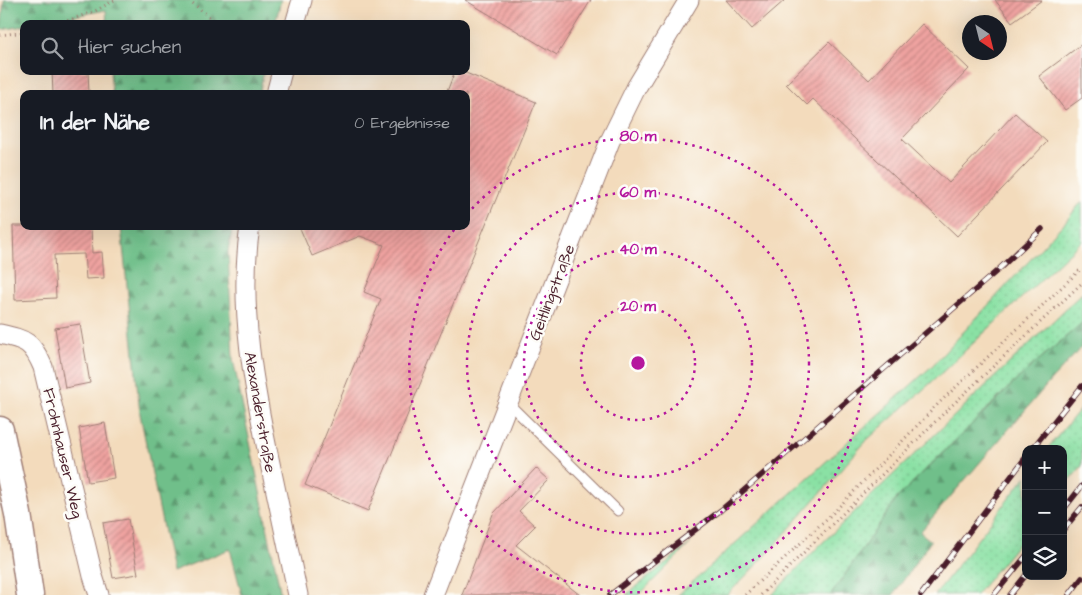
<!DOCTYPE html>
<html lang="de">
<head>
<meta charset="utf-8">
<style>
  :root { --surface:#171b24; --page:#242831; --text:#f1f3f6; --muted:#9ea1a6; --line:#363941 }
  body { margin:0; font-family:"Architects Daughter",sans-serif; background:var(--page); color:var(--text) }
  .controls { position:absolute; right:15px; bottom:15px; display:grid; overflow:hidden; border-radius:10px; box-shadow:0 5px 20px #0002 }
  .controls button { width:45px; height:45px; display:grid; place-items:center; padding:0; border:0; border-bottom:1px solid var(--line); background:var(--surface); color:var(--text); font:25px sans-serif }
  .compass { position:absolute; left:962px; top:15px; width:45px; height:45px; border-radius:50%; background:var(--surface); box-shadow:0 5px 20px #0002; rotate:145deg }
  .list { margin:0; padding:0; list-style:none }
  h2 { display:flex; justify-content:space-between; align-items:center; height:65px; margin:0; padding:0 20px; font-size:21px }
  h2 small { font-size:16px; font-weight:400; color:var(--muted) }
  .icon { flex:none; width:28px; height:28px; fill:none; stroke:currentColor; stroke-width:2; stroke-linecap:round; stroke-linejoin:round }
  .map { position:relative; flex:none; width:1082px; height:595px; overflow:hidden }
  .search { position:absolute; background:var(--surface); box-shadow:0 5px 20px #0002; left:20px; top:20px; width:450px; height:55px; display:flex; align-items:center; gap:12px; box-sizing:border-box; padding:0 18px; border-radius:10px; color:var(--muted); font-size:19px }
  .panel { position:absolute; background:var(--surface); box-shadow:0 5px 20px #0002; left:20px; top:90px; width:450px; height:140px; border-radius:10px }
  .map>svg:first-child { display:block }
</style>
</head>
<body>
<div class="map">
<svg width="1082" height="595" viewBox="0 0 1082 595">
  <defs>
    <pattern id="grass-dots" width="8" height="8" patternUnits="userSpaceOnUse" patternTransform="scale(1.25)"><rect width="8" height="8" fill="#8ae1a4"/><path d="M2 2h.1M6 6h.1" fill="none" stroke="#79c18d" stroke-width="1.8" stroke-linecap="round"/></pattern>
    <pattern id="forest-firs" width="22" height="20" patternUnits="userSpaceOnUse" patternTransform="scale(1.25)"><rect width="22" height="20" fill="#6fbf8a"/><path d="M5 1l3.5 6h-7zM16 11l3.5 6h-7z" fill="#5d9b71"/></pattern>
    <pattern id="building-hatch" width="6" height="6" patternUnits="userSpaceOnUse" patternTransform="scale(1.25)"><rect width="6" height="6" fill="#efa3a0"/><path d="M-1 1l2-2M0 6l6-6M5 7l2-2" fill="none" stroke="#c48483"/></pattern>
  </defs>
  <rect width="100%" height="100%" fill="#fdfcf7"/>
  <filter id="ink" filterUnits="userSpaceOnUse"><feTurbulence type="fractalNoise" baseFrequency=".02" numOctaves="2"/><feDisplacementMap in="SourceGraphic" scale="10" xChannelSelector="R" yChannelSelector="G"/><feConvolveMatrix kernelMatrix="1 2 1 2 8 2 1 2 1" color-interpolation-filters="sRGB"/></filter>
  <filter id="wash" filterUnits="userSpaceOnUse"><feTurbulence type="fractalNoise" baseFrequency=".0096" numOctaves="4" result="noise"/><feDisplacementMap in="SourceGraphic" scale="20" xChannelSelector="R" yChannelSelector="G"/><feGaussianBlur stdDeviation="1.12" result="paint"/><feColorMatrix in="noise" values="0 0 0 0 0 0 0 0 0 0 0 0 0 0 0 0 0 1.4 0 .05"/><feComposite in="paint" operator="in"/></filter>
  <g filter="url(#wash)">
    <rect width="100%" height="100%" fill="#f3dbbc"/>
    <path fill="url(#grass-dots)" stroke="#6a8068" d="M1082 201V241L934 380 867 440 769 552 727 595H678L932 366 1066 221Z
      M1082 293V323L1026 371 898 497 831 595H772L818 547Z
      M1082 407V466L1063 488V449H1047Z
      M1026 476V534L976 595H935Z
      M691 543 639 595H626Z"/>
    <path fill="url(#forest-firs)" stroke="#5c6f5a" d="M4 0H281L275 24H107L106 10 33 24H24V26L1 30Z
      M110 71H264L259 94H112Z
      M121 226H233L228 251 233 359 281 595H242L230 549 172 572 140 414Z
      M1082 323V347L1052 379 920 532 931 541 893 595H831L898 497 1026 371Z"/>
    <g id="blocks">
      <path fill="url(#building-hatch)" d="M465 0H591L557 55Z
        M726 0H785L752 29Z
        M995 0H1042L1012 22Z
        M922 24 969 69 902 139 949 183 1015 113 1047 142 957 236 813 99 807 105 786 84 829 42 869 80Z
        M1082 44V98L1065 110 1039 76Z
        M52 71H88L89 94H53Z
        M455 71H461L536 102 368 511 305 485 381 299 364 292 384 245 360 236 312 256 299 226H466V94H446Z
        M13 226H91L92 253 102 252 104 278 86 279 84 254 54 255 56 298 15 300Z
        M80 324 90 383 65 388 55 328Z
        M105 423 114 478 88 482 79 428Z
        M536 468 549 480 519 511 535 526 516 545 580 595H462L493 514Z
        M128 519 138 574 113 578 103 523Z"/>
    </g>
  </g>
  <g filter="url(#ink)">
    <use href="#blocks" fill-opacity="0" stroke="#9e7d74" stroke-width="1"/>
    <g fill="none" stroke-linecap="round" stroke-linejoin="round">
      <defs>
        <path id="lane" d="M508 403 618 511"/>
        <path id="street" d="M295 24 302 0
          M276 94 282 71
          M250 226C238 307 254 389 271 468 280 510 289 553 298 595
          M0 334C27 340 32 342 43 367L93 576 99 595
          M433 595 610 141 636 88 689 0"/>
        <path id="secondary" d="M0 430 18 514 30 595"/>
      </defs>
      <use href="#lane" stroke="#9e7d74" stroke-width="11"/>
      <use href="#street" stroke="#9e7d74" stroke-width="21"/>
      <use href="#secondary" stroke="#9e7d74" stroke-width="29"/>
      <path stroke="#9e7d74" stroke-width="3" stroke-dasharray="1 4" stroke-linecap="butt" d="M189 0 218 24
        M58 24 95 11 115 0
        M0 35 24 32
        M745 595 835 511 938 404 1082 268
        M761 595 946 411 1082 283"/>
      <use href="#lane" stroke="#fff" stroke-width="9"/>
      <use href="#street" stroke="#fff" stroke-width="19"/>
      <use href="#secondary" stroke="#fff" stroke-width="26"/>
      <defs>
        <path id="rail" d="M1032 449 1082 386
          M1063 510 1082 486
          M1063 530 1082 507
          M610 595 721 510 764 473 998 270 1042 229
          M921 595 1026 457
          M994 595 1026 556
          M1010 595 1026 575
          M1069 595 1082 578"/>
      </defs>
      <use href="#rail" stroke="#4a1f2b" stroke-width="5.5"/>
      <use href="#rail" stroke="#fdfcf7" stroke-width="4" stroke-dasharray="11" stroke-linecap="butt"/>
    </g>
  </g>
  <g fill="none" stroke="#b5179e" stroke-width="2.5" stroke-dasharray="2.5 5">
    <circle cx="638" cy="363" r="57"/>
    <circle cx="638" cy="363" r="114"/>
    <circle cx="638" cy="363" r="171"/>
    <path d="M467 214A227 227 0 1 1 457 226"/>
  </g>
  <g text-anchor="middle" stroke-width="5" stroke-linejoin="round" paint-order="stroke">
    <g font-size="16" fill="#4a1f2b" stroke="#fdfcf7">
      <text transform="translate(551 292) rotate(-69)" y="6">Geitlingstraße</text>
      <text transform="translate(261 412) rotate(80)" y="6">Alexanderstraße</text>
      <text transform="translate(64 453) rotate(77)" y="6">Frohnhauser Weg</text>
    </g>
  </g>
  <circle cx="638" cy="363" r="8" fill="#b5179e" stroke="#fdfcf7" stroke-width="2.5"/>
  <g font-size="15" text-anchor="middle" font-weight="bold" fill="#b5179e" stroke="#fdfcf7" stroke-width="5" stroke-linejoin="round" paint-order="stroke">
    <text x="638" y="141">80 m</text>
    <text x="638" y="197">60 m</text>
    <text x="638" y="254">40 m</text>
    <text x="638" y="311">20 m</text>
  </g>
</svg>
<div class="controls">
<button>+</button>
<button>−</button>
<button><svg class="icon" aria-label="layers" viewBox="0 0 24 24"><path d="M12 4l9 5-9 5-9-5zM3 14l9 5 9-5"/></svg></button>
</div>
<svg class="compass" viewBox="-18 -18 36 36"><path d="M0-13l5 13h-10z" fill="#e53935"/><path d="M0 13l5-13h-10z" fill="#9ea1a6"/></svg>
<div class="search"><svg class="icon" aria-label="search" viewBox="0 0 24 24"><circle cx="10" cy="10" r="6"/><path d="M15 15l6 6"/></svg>Hier suchen</div>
<section class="panel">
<h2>In der Nähe<small>0 Ergebnisse</small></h2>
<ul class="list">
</ul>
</section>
</div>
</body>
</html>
